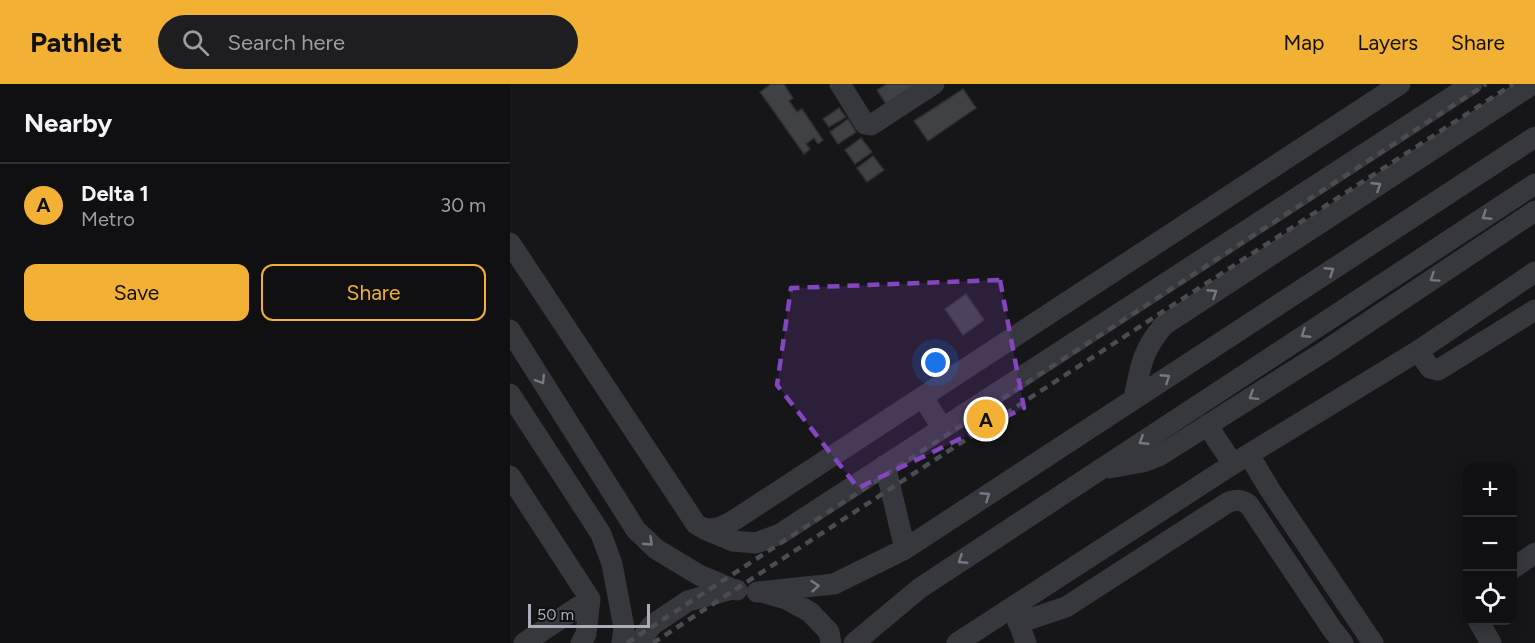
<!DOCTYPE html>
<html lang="en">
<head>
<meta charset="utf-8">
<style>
  :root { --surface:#101012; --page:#1e1e20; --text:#f1f3f6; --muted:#9c9d9f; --line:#303032; --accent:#f2b134 }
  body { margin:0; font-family:Figtree,sans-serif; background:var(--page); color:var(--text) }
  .controls { position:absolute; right:18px; bottom:18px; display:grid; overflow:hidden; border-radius:12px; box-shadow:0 3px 15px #0003 }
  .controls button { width:54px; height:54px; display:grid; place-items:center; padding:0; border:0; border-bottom:2px solid var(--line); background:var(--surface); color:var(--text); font:30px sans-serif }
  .scale { position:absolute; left:18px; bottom:15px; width:122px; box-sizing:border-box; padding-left:6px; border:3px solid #a8adb8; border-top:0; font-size:16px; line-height:21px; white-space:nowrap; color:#a8adb8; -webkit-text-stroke:4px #111113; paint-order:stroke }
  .you { position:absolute; left:426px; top:279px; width:21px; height:21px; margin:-15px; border:4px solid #fff; border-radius:50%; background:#1a73e8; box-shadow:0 0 0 9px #1a73e833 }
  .badge { display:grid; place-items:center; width:39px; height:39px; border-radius:50%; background:var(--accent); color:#111; font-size:20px; font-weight:700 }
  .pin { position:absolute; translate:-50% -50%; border:3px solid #fff; box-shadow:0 2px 6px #0006 }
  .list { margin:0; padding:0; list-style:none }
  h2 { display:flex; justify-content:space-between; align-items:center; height:78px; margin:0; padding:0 24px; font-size:26px }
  h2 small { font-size:20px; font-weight:400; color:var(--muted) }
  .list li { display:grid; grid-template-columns:39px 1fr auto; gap:18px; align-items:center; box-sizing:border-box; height:84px; padding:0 24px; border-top:2px solid var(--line) }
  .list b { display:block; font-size:22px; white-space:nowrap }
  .list p { margin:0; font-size:20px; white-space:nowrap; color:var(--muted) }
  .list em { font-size:20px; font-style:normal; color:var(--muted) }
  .actions { display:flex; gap:12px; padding:18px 24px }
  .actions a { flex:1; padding:14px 0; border:2px solid var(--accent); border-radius:12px; text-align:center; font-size:21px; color:var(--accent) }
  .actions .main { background:var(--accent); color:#111 }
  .icon { flex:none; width:33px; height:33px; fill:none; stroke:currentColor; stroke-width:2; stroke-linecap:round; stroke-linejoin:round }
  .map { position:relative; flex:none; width:1025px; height:559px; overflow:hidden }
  header { display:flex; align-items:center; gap:36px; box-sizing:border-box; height:84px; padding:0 30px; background:var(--accent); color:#111 }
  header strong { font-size:28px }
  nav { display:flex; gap:33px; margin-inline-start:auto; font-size:21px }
  .search { width:420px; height:54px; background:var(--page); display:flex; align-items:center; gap:15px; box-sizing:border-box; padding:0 21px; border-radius:33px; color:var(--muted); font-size:22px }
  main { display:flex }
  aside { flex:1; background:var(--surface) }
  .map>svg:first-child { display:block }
</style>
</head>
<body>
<header>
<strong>Pathlet</strong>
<div class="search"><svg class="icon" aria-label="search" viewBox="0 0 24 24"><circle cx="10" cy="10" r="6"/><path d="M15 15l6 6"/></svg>Search here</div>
<nav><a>Map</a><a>Layers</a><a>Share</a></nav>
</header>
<main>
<aside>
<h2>Nearby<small></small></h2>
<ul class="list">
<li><span class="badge">A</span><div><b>Delta 1</b><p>Metro</p></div><em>30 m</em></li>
</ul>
<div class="actions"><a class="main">Save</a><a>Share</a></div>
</aside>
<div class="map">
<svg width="1025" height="559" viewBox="0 0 1025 559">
  <rect width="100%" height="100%" fill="#161618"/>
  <path fill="#404145" stroke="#303034" stroke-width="1.5" d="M261 0H274L283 14 279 17 287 28 292 25 313 56 308 60 304 54 296 60 300 65 294 70 250 8Z
    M377 0H408L376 20 367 6Z
    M453 5 466 24 418 57 404 37Z
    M329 24 336 33 319 43 313 35Z
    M338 35 346 48 328 60 320 48Z
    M351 54 362 68 345 80 335 66Z
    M363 72 374 86 357 98 347 84Z
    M456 210 474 236 453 251 435 225Z"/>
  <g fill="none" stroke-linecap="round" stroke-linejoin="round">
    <path stroke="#37383d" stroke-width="21" d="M330 0 355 40 361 41 424 0
      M0 159 186 440C200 450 213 443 226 435L890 0
      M0 246 126 446 146 465 189 491 222 505
      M908 267 920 284 928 286 1025 226
      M0 310 91 450 102 480 114 544 112 559
      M413 313 432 344
      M624 315C630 284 632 266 654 241L1023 0
      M697 341 723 380
      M739 371 760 406 863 559
      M375 381 395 465
      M599 384 633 378 649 372 815 267 1025 127
      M0 392 80 515 76 550 71 559
      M194 445 223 457 246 459 270 450 962 0
      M1002 485 1025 469
      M247 508 324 500 395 465 1025 53
      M258 510 276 515 300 528 319 548 321 559
      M504 526 516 559
      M968 536 981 559
      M508 539 556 523 717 419C726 415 731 415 739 421L822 545 833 559
      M14 559 80 515
      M129 559 142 541 178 517 222 505 227 506
      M344 559 410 504 1025 100
      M447 559 723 380 908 267 1025 188"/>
    <path stroke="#4a4c52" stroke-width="4.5" stroke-dasharray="8 6" stroke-linecap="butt" d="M117 559 976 0
      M143 559 1003 0"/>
  </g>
  <defs><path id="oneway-chevron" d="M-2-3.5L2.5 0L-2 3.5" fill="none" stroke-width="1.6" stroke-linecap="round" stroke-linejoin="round" transform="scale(1.5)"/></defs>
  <g stroke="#757881">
    <use href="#oneway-chevron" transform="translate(867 102) rotate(-33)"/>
    <use href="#oneway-chevron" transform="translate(976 132) rotate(147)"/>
    <use href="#oneway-chevron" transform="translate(820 187) rotate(-33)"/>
    <use href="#oneway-chevron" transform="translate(924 194) rotate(146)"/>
    <use href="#oneway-chevron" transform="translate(703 209) rotate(-33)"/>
    <use href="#oneway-chevron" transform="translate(795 250) rotate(147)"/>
    <use href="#oneway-chevron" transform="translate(656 294) rotate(-33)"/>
    <use href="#oneway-chevron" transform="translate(31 296) rotate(58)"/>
    <use href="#oneway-chevron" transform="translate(743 312) rotate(148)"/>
    <use href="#oneway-chevron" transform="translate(633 357) rotate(147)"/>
    <use href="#oneway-chevron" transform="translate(476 412) rotate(-33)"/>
    <use href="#oneway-chevron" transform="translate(139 458) rotate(43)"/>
    <use href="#oneway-chevron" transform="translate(452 476) rotate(147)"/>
    <use href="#oneway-chevron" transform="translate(305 502) rotate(-5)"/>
  </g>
  <path fill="#8446be" fill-opacity="0.2" stroke="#8446be" stroke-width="4.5" stroke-dasharray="12 8" stroke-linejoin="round" d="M490 196 514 324 348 404 267 301 281 204Z"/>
</svg>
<div class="controls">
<button>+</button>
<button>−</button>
<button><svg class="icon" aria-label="locate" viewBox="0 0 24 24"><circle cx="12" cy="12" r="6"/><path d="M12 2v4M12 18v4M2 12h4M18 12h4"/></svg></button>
</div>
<div class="scale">50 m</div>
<div class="you"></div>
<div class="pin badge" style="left:476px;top:335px">A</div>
</div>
</main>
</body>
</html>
